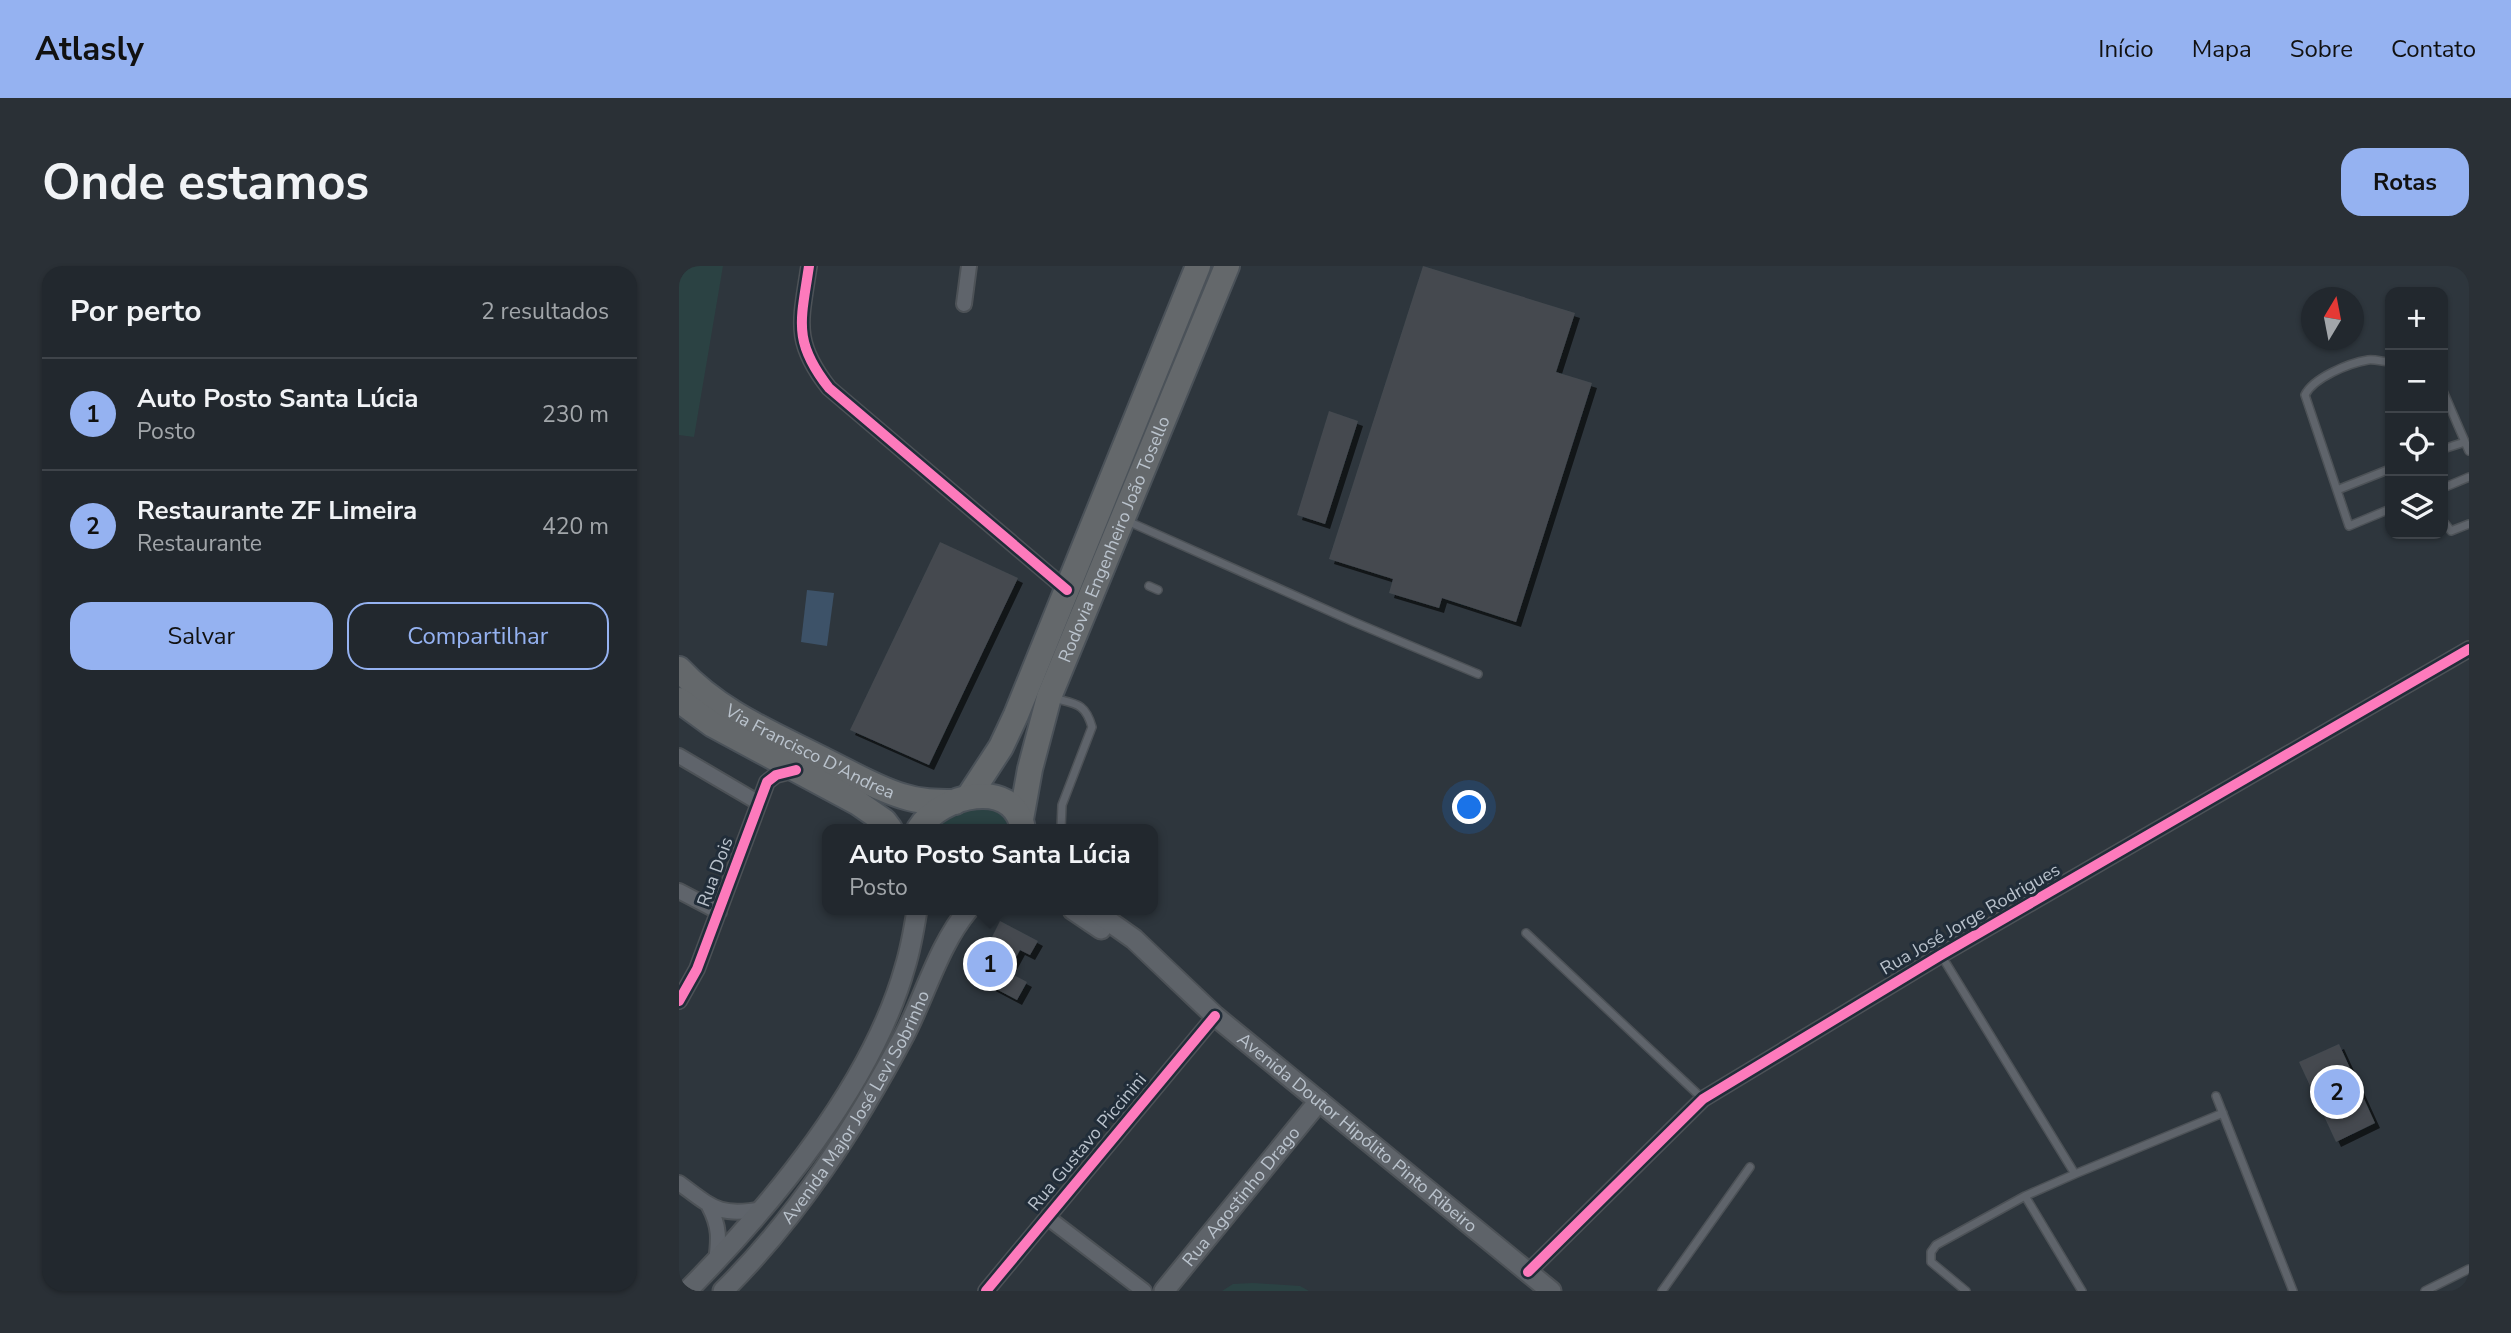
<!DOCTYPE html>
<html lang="pt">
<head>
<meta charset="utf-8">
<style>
  :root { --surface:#22282e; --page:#2a3036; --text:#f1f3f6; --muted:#a2a6aa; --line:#3f444a; --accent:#95b2f1 }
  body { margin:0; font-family:"Nunito Sans",sans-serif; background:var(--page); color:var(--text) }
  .controls { position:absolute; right:21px; top:21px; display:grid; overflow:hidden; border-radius:14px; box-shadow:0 2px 5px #0004 }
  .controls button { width:63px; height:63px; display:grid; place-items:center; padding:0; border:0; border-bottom:2px solid var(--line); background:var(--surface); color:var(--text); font:35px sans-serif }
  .compass { position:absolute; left:1622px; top:21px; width:63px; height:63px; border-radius:50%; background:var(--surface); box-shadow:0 2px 5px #0004; rotate:10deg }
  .you { position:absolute; left:791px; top:542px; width:24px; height:24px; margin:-18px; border:5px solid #fff; border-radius:50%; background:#1a73e8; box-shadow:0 0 0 10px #1a73e833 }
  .badge { display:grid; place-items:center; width:46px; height:46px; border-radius:50%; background:var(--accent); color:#111; font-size:23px; font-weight:700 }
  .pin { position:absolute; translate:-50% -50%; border:4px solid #fff; box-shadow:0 2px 7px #0006 }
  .popup { position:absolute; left:143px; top:558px; width:336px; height:91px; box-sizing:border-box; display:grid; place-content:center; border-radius:14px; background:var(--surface); filter:drop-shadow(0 2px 5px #0005); font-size:23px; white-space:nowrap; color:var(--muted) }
  .popup b { font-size:26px; color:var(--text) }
  .popup::after { content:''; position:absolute; left:50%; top:100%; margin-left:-14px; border:14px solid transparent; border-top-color:var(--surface) }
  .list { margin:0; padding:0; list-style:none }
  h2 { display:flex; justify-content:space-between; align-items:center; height:91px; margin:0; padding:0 28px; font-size:30px }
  h2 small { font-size:23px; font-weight:400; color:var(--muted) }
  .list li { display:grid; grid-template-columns:46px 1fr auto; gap:21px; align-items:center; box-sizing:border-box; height:112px; padding:0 28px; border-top:2px solid var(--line) }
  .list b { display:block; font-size:26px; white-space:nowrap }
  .list p { margin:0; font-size:23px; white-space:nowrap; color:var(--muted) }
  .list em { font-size:23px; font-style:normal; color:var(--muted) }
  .actions { display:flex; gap:14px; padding:21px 28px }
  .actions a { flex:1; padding:16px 0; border:2px solid var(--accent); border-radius:21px; text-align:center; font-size:24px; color:var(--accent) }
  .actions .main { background:var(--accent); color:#111 }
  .icon { flex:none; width:38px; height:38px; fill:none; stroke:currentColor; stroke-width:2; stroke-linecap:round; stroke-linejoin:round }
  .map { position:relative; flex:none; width:1790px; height:1025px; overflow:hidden; border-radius:21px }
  header { display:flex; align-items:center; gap:42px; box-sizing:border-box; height:98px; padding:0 35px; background:var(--accent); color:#111 }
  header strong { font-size:33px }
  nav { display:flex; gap:38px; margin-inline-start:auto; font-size:24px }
  .intro { display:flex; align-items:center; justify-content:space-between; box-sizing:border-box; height:168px; padding:0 42px }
  h1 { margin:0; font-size:49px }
  .button { padding:18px 32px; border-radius:21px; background:var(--accent); color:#111; font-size:24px; font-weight:700 }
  main { display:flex; gap:42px; padding:0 42px }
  aside { flex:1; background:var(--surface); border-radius:21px; box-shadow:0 2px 5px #0004 }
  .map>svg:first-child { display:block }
</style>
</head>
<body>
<header>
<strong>Atlasly</strong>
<nav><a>Início</a><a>Mapa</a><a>Sobre</a><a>Contato</a></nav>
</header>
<div class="intro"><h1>Onde estamos</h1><a class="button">Rotas</a></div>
<main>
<aside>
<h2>Por perto<small>2 resultados</small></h2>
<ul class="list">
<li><span class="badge">1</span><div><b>Auto Posto Santa Lúcia</b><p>Posto</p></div><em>230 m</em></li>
<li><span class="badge">2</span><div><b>Restaurante ZF Limeira</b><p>Restaurante</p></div><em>420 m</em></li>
</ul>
<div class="actions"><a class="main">Salvar</a><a>Compartilhar</a></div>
</aside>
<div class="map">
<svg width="1790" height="1025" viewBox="0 0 1790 1025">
  <defs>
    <filter id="shadow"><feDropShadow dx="5" dy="5" stdDeviation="0" flood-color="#0009"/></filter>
  </defs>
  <rect width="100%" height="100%" fill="#2e363d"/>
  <path fill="#2b4243" d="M0 0H44L15 171 0 169Z
    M304 539C318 544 328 549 333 563H253L291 540Z
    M574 1017 621 1020 630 1025H543L554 1018Z"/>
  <path fill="#3d5268" d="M128 324 155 327 148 380 122 376Z"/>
  <path fill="#444a50" filter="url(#shadow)" d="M744 0 896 47 877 106 913 117 837 356 763 332 760 342 710 327 714 313 650 293Z
    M650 145 679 155 646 258 618 249Z
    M261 276 339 312 250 499 171 464Z
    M321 655 359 675 351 689 341 684 329 706 348 716 338 734 285 706 296 685 304 689Z
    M1660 778 1696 857 1657 876 1620 796Z"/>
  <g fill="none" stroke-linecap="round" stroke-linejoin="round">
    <defs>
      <path id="lane" d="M1711 96C1704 96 1696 93 1689 94 1670 97 1634 112 1626 129L1670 260 1711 243
        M1764 125 1790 185
        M1764 183 1786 176
        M1764 222 1790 211
        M1658 224 1711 203
        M446 254 675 356 799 408
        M1764 255 1772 265 1790 258
        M470 320 479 324
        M374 432C396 438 406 436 413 461L383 539 382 563
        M847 667 1024 833
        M1262 689 1396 908 1544 847
        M1537 830 1614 1025
        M1346 930 1403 1025
        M983 1025 1071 901
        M1287 1025 1252 996V986L1257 979 1346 930 1396 908
        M1746 1025 1790 1003"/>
      <path id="street" d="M130 0C122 55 113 75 150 122L388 324
        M285 38 290 0
        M0 490 80 537
        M0 625 40 646
        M0 735 18 703 88 516 97 509 117 504
        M0 917C34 942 40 951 84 943
        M30 940C41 961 40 973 37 996
        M368 951 465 1025
        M849 1006 1024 833 1262 689 1790 383
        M307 1025 536 750"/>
      <g id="secondary">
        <path d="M394 644 422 663"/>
        <path id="s1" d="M414 644 455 673 536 750 872 1025"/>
        <path d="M8 1025C93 939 193 819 226 701 232 682 235 663 238 644"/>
        <path id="s2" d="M44 1025C119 951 177 860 226 768 247 727 260 679 289 644"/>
        <path id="s3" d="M485 1025 640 835"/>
      </g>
      <g id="highway">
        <path id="s4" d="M0 403C41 447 92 467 145 494 170 506 196 522 223 530 241 536 258 536 276 536"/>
        <path d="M0 434 34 459 179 537 205 555 211 563"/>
        <path d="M290 530 322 481 337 449 519 0"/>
        <path id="s5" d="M342 553 351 503 370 431 548 0"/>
        <path d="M240 563C261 529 335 510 344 563"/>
      </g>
    </defs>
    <use href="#lane" stroke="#4d5257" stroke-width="10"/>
    <use href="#street" stroke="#4d5257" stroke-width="18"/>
    <use href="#secondary" stroke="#4d5257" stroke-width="23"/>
    <use href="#highway" stroke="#4b5259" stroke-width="28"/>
    <use href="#lane" stroke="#5f646b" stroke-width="7"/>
    <use href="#street" stroke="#5f646b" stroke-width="14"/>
    <use href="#secondary" stroke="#5e6369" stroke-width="19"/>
    <use href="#highway" stroke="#64686b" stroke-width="24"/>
    <defs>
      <path id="cycleway" d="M130 0C122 55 113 75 150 122L388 324
        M0 735 18 703 88 516 97 509 117 504
        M849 1006 1024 833 1262 689 1790 383
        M307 1025 536 750"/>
    </defs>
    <use href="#cycleway" stroke="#212d39" stroke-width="15"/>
    <use href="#cycleway" stroke="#fd7abc" stroke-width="10"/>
  </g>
  <g text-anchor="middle" stroke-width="6" stroke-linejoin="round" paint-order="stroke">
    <g font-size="18" fill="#bac3cd" stroke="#212d39">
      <text dy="6" stroke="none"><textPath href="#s5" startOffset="296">Rodovia Engenheiro João Tosello</textPath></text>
      <text dy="6" stroke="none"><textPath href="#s4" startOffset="156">Via Francisco D'Andrea</textPath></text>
      <text transform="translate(36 606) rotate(-70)" y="6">Rua Dois</text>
      <text transform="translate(1291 653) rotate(-30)" y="6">Rua José Jorge Rodrigues</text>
      <text dy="6" stroke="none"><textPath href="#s2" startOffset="228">Avenida Major José Levi Sobrinho</textPath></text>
      <text dy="6" stroke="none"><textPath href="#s1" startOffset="346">Avenida Doutor Hipólito Pinto Ribeiro</textPath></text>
      <text transform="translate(408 876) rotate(-50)" y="6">Rua Gustavo Piccinini</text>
      <text dy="6" stroke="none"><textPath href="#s3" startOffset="122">Rua Agostinho Drago</textPath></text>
    </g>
  </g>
</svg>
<div class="controls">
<button>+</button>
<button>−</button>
<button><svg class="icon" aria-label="locate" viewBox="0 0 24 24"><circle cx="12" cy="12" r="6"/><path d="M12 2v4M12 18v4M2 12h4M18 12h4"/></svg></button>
<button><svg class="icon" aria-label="layers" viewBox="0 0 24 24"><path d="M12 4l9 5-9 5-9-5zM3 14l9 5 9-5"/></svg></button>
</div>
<svg class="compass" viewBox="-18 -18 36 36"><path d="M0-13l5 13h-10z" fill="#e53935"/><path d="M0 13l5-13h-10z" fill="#a2a6aa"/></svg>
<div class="you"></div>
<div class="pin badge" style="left:311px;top:698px">1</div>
<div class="popup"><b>Auto Posto Santa Lúcia</b>Posto</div>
<div class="pin badge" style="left:1658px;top:826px">2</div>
</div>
</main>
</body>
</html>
